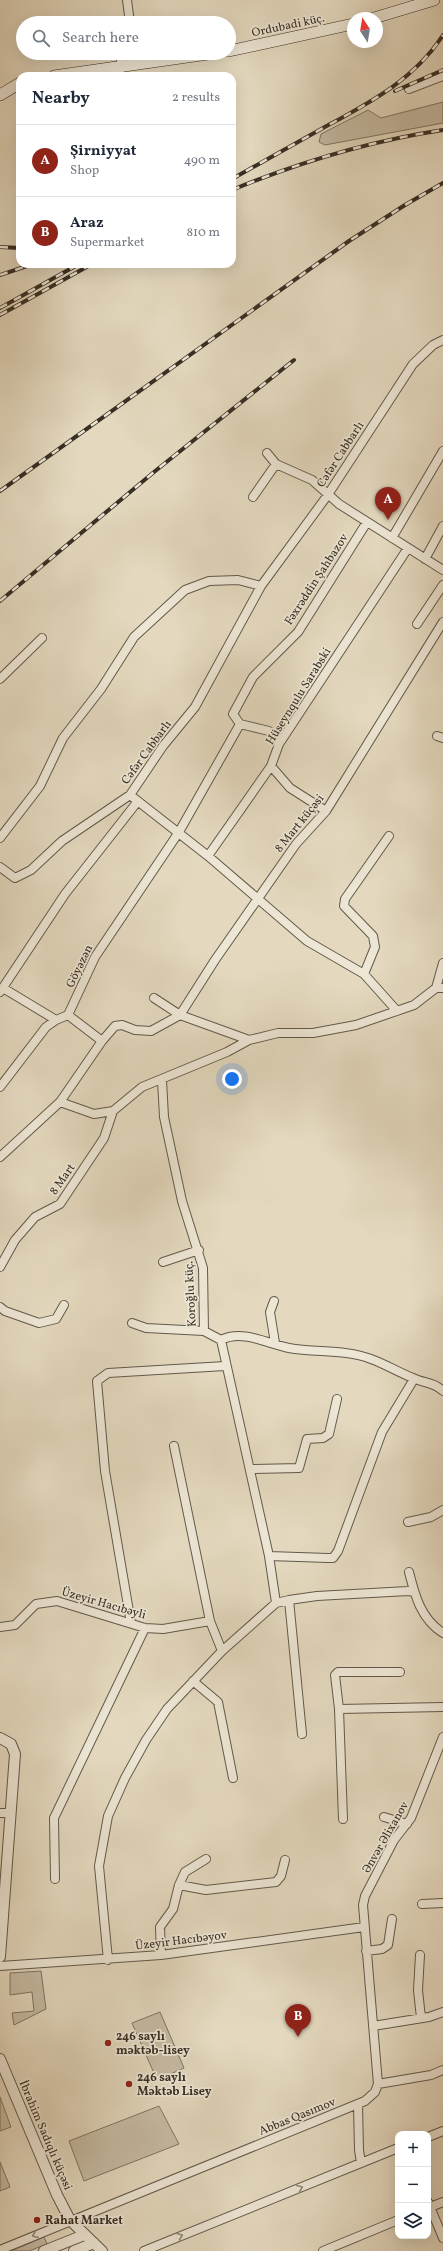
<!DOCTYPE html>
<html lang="en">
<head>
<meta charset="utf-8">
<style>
  :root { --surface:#fff; --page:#f2f2f3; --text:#1f2937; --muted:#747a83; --line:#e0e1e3; --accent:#8f2418 }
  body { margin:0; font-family:Vollkorn,serif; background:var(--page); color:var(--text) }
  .controls { position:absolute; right:12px; bottom:12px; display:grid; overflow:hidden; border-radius:8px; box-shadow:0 4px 16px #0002 }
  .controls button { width:36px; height:36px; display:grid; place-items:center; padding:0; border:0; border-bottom:1px solid var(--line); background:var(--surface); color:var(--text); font:20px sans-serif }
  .compass { position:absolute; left:347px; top:12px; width:36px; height:36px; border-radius:50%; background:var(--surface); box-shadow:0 4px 16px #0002; rotate:348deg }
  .you { position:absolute; left:232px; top:1079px; width:14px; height:14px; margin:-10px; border:3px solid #fff; border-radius:50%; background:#1a73e8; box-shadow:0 0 0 6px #1a73e833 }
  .badge { display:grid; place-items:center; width:26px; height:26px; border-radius:50%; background:var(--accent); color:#fff; font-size:13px; font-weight:700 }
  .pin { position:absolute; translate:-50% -33px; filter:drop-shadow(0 1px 2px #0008) }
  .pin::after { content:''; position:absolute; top:21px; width:14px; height:12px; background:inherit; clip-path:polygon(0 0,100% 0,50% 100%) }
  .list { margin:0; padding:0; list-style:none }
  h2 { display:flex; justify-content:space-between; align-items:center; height:52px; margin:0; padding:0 16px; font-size:17px }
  h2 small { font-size:13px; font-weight:400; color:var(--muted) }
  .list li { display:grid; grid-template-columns:26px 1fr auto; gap:12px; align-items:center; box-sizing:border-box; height:72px; padding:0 16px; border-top:1px solid var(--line) }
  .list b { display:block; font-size:15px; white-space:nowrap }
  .list p { margin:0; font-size:13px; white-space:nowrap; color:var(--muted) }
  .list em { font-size:13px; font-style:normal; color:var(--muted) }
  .icon { flex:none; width:22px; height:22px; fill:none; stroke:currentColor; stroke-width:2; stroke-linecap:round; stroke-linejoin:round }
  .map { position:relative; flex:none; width:443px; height:2251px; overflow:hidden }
  .search { position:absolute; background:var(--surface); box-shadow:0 4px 16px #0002; left:16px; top:16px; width:220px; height:44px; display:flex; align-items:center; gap:10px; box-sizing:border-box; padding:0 14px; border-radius:22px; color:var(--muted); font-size:15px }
  .panel { position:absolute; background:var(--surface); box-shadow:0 4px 16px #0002; left:16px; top:72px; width:220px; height:196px; border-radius:12px }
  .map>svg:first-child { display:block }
</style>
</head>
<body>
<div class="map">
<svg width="443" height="2251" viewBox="0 0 443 2251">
  <rect width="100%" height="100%" fill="#e4d9bf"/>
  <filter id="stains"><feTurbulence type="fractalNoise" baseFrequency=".005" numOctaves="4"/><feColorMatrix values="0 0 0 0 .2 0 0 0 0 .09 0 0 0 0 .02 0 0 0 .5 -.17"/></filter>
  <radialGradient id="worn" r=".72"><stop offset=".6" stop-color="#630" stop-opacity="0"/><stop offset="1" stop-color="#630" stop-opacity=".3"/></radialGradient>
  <path fill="#c7bca5" stroke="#7f7564" d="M443 102V123L325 145 319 142 321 134 368 110 381 118Z
    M41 1971 46 2009 14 2025 12 2013 34 2011 32 1992 10 1995V1973Z
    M160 2012 184 2068 157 2080 132 2023Z
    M0 2097 11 2127 0 2131Z
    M159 2106 179 2144 84 2181 69 2141Z
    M0 2162 10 2187 0 2191Z
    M44 2237 47 2244 29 2251H11Z"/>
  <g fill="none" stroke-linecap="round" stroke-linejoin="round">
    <defs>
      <path id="minor" d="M127 0 130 23
        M120 53 122 68
        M142 53 146 64
        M409 89 443 76
        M267 453 276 464 312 480 339 504 443 570
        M253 497 276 464
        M392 538 443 451
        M425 559 443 526
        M417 624 443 585
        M0 679 42 638
        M240 724 233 714 253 677 298 632 367 522
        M240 724 269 731 279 744
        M437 736 443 738
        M271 766 290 788 326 811
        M130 795 208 856 307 941 364 974 397 1011
        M0 838 40 786 63 738 101 689 134 637 185 590 209 581 238 580 261 586
        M208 856 271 766 279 744 408 548
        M0 867 15 878 31 870 62 841 130 795 163 746 195 707 261 586 327 496 413 364 433 345 443 340
        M364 974 375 947 373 936 344 906 345 899 389 836
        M3 988 56 1020
        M436 988 443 963
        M0 992 65 894 138 801
        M154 998 180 1015 249 1040
        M102 1041 115 1026 122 1025 135 1030 151 1031 180 1015 215 960 296 844 326 811 443 622
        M162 1080 164 1117 182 1201 203 1268 204 1331 221 1340C243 1329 268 1344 289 1348 316 1353 345 1349 371 1359 385 1364 398 1372 413 1378 423 1383 434 1382 443 1391
        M0 1087 46 1027 56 1020 68 1015
        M60 1102 94 1114 113 1111 142 1087 227 1052 249 1040 278 1033H313L356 1025 414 1005 436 988H443
        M0 1157 60 1102 102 1041 68 1015 95 957 179 832 240 724
        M163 1262 199 1250
        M0 1267 15 1240 35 1217 60 1204 104 1138 113 1111
        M274 1301 270 1312 275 1343
        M0 1307 5 1311 39 1323 56 1319 64 1305
        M132 1323 146 1328 204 1331
        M221 1340 269 1556 276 1603
        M174 1446 210 1621 222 1651
        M250 1469 299 1468 307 1439 323 1438 329 1434 337 1399
        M408 1522 431 1517 443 1510
        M269 1556 328 1558H333L338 1551 382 1432 414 1379
        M409 1572C415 1596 421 1619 443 1633
        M289 1600 302 1734
        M131 1623 105 1471 97 1381 108 1373 225 1366
        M0 1627 15 1625 36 1604 57 1601 145 1628 163 1629 210 1621
        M193 1681 218 1702 233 1778
        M339 1709 443 1707
        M0 1813H11
        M384 1817 407 1824
        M343 1819 339 1709 335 1675 338 1672H400
        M55 1879 54 1818 145 1628
        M179 1885 206 1890 276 1882 281 1876 285 1860
        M422 1904 443 1903
        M366 1951 382 1949 388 1945 392 1919
        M161 1955 160 1927 173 1909 179 1885 185 1872 206 1859
        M420 1955 418 1990 421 2018
        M108 1960 99 1866 108 1816 125 1778 146 1740 167 1709 222 1651 276 1603 289 1600 317 1596 408 1591 414 1592
        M0 1966 161 1955 364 1927
        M373 2026 429 2017 443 2012
        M378 2084 431 2075 443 2070
        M358 2104 359 2150 361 2163
        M428 2137 443 2131
        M428 2202 443 2238
        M428 2208 443 2202
        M0 2250 365 2101 375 2092 378 2084 363 1905 365 1896 394 1840 411 1818 443 1737
        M144 2251 398 2148
        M323 2251 398 2220"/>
      <path id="tertiary" d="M0 1738 11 1744 15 1754 0 1957
        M0 2059 57 2195 70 2220 102 2251
        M44 2251 84 2235
        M74 2251 94 2243"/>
      <path id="secondary" d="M374 18 434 0
        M229 51 353 24
        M54 76 215 53
        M0 95 20 83"/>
    </defs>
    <use href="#minor" stroke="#62594b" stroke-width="10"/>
    <use href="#tertiary" stroke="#62594b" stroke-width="12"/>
    <use href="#secondary" stroke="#372e24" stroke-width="12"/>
    <use href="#minor" stroke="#ede6d5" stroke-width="8"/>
    <use href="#tertiary" stroke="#ede6d5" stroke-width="10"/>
    <use href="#secondary" stroke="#ede6d5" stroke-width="11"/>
    <defs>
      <path id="rail" d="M395 91 443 70
        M232 179C262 162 293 145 323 128 369 103 414 80 443 35
        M232 190C300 162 370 141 443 130
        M0 247 20 248
        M0 275 33 264
        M0 308 79 264
        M0 315 92 264
        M0 491 349 241 405 205 443 183
        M0 601 154 472 294 360"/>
    </defs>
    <use href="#rail" stroke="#372e24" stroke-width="4"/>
    <use href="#rail" stroke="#ede6d5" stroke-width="2.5" stroke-dasharray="8" stroke-linecap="butt"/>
  </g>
  <defs><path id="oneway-chevron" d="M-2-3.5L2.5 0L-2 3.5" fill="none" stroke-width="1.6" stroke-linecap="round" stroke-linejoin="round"/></defs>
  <g stroke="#928a7c">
    <use href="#oneway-chevron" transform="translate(300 2188) rotate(-22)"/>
    <use href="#oneway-chevron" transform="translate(35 2235) rotate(157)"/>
    <use href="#oneway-chevron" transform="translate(180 2236) rotate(-22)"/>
  </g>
  <g fill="#8f2418" stroke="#ede6d5" stroke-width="1.5">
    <circle cx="108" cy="2043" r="4"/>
    <circle cx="129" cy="2084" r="4"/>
    <circle cx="37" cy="2220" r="4"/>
  </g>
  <g text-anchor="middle" stroke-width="3.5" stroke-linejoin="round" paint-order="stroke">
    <g font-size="12" fill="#372e24" stroke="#ede6d5">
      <text transform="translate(288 25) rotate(-12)" y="4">Ordubadi küç.</text>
      <text transform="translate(340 454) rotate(-57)" y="4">Cəfər Cabbarlı</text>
      <text transform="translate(316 579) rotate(-57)" y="4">Fəxrəddin Şahbazov</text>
      <text transform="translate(298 696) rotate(-58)" y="4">Hüseynqulu Sarabski</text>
      <text transform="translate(146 752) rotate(-54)" y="4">Cəfər Cabbarlı</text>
      <text transform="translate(299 823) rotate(-51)" y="4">8 Mart küçəsi</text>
      <text transform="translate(79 966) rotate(-64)" y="4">Göyəzən</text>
      <text transform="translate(62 1179) rotate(-55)" y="4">8 Mart</text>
      <text transform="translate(190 1294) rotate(-93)" y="4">Koroğlu küç.</text>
      <text transform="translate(104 1603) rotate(16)" y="4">Üzeyir Hacıbəyli</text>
      <text transform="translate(385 1837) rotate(-60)" y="4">Ənvər Əlixanov</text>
      <text transform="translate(181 1940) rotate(-7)" y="4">Üzeyir Hacıbəyov</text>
      <text transform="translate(297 2116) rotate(-22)" y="4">Abbas Qasımov</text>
      <text transform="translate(46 2135) rotate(67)" y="4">İbrahim Sadıqlı küçəsi</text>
    </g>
    <g font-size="12" font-weight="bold" fill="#372e24" stroke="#ede6d5" text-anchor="start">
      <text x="116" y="2040">246 saylı<tspan x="116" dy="14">məktəb-lisey</tspan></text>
      <text x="137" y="2081">246 saylı<tspan x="137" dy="14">Məktəb Lisey</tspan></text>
      <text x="45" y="2224">Rahat Market</text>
    </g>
  </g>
  <rect width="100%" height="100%" filter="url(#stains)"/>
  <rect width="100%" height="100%" fill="url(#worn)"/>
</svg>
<div class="controls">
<button>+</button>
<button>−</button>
<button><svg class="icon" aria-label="layers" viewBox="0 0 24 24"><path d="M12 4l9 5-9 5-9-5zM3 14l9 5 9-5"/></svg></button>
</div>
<svg class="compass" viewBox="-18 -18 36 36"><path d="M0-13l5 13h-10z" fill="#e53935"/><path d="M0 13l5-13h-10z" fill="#747a83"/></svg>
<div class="you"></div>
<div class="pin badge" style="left:388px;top:520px">A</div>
<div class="pin badge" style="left:298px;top:2037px">B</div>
<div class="search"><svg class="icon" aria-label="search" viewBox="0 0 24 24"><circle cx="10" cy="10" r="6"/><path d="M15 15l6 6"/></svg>Search here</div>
<section class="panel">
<h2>Nearby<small>2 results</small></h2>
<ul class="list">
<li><span class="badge">A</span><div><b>Şirniyyat</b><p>Shop</p></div><em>490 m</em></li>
<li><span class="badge">B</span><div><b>Araz</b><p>Supermarket</p></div><em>810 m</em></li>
</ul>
</section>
</div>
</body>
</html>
